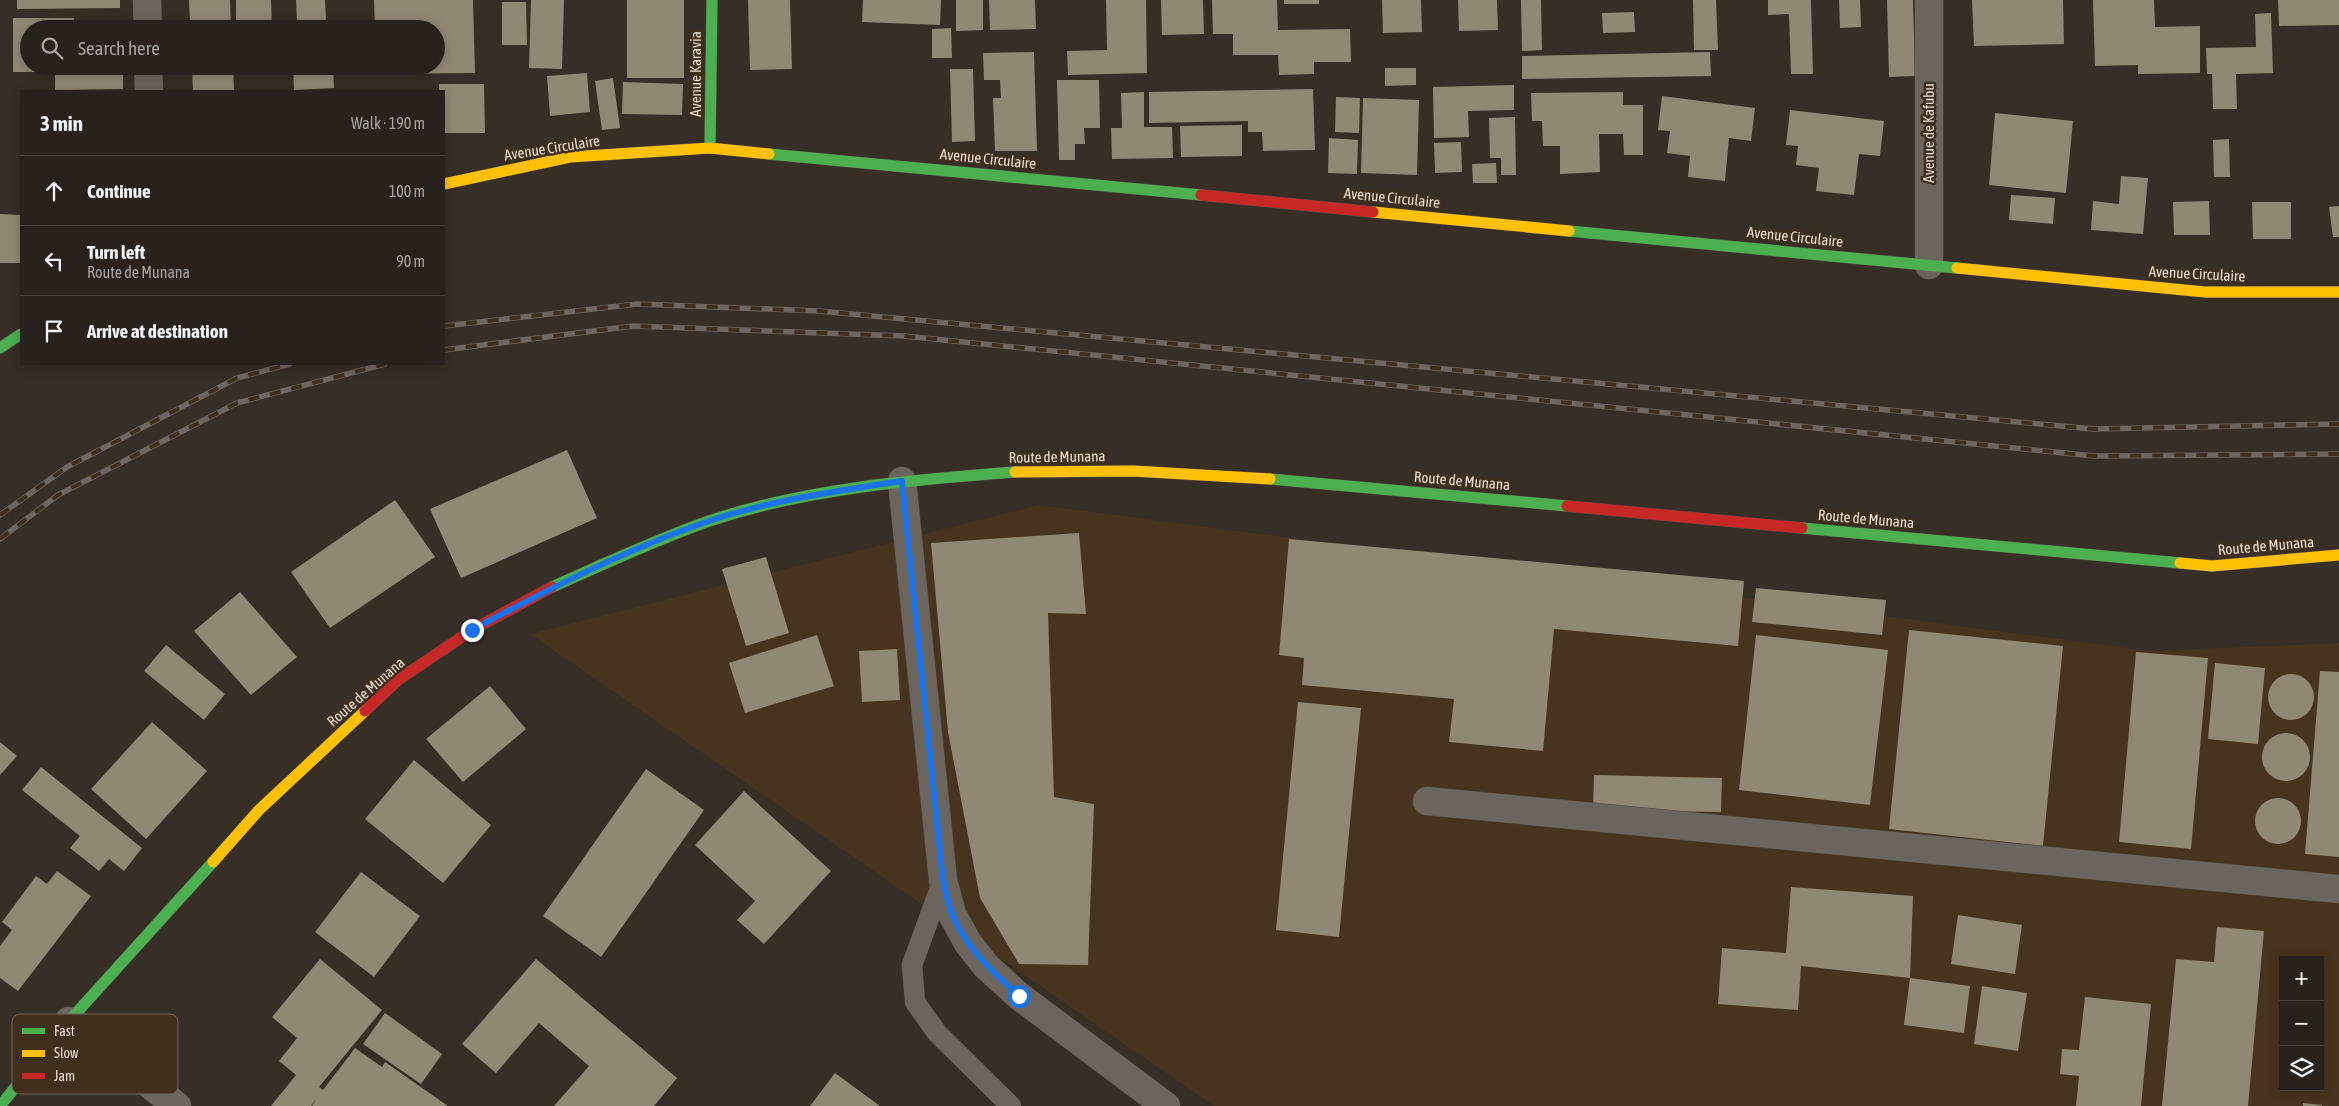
<!DOCTYPE html>
<html lang="en">
<head>
<meta charset="utf-8">
<style>
  :root { --surface:#29221c; --page:#352f29; --text:#f1f3f6; --muted:#a5a4a3; --line:#453f3b }
  body { margin:0; font-family:"Asap Condensed",sans-serif; background:var(--page); color:var(--text) }
  .controls { position:absolute; right:15px; bottom:15px; display:grid; overflow:hidden; border-radius:0px; box-shadow:0 2px 12px #0003 }
  .controls button { width:45px; height:45px; display:grid; place-items:center; padding:0; border:0; border-bottom:1px solid var(--line); background:var(--surface); color:var(--text); font:25px sans-serif }
  .stop { position:absolute; width:15px; height:15px; margin:-11px; border:4px solid #1a73e8; border-radius:50%; background:#fff }
  .stop.end { background:#1a73e8; border-color:#fff; box-shadow:0 1px 5px #0008 }
  .list { margin:0; padding:0; list-style:none }
  h2 { display:flex; justify-content:space-between; align-items:center; height:65px; margin:0; padding:0 20px; font-size:21px }
  h2 small { font-size:16px; font-weight:400; color:var(--muted) }
  .list li { display:grid; grid-template-columns:32px 1fr auto; gap:15px; align-items:center; box-sizing:border-box; height:70px; padding:0 20px; border-top:1px solid var(--line) }
  .list b { display:block; font-size:19px; white-space:nowrap }
  .list p { margin:0; font-size:16px; white-space:nowrap; color:var(--muted) }
  .list em { font-size:16px; font-style:normal; color:var(--muted) }
  .icon { flex:none; width:28px; height:28px; fill:none; stroke:currentColor; stroke-width:2; stroke-linecap:round; stroke-linejoin:round }
  .map { position:relative; flex:none; width:2339px; height:1106px; overflow:hidden }
  .search { position:absolute; background:var(--surface); box-shadow:0 2px 12px #0003; left:20px; top:20px; width:425px; height:55px; display:flex; align-items:center; gap:12px; box-sizing:border-box; padding:0 18px; border-radius:28px; color:var(--muted); font-size:19px }
  .panel { position:absolute; background:var(--surface); box-shadow:0 2px 12px #0003; left:20px; top:90px; width:425px; height:275px; border-radius:0px }
  .map>svg:first-child { display:block }
</style>
</head>
<body>
<div class="map">
<svg width="2339" height="1106" viewBox="0 0 2339 1106">
  <rect width="100%" height="100%" fill="#372e25"/>
  <path fill="#47341e" fill-rule="evenodd" d="M1039 505 2150 651 2339 643V1106H1214L530 634ZM2283 960H2320V1087H2283Z"/>
  <path fill="#908775" d="M17 0H120V8L17 9Z
    M189 0H230L231 29H170V24L190 23Z
    M236 0H271L272 29H236Z
    M296 0H325L326 21H297Z
    M374 0H473L475 73 375 74V66H436V29H375Z
    M531 0H564L562 69 529 68Z
    M627 0H684V78H627Z
    M748 0H790L792 69 750 70Z
    M863 0H941L940 25 862 22Z
    M956 0H983V30L956 31Z
    M989 0H1035L1036 29 990 30Z
    M1106 0H1146L1147 73 1068 75 1067 51 1107 50Z
    M1161 0H1203L1204 34 1162 35Z
    M1212 0H1277L1278 30 1350 29 1351 62H1314V74L1279 75 1278 55H1233V34H1213Z
    M1284 0H1319V4H1284Z
    M1382 0H1421L1422 32 1383 33Z
    M1458 0H1497L1498 30 1459 31Z
    M1521 0H1541L1542 50 1522 51Z
    M1693 0H1716L1718 50H1694Z
    M1768 0H1811L1813 74H1791L1789 14 1768 15Z
    M1839 0H1860L1861 27 1840 28Z
    M1887 0H1913L1915 76 1889 77Z
    M1972 0H2063L2064 44 1974 46Z
    M2093 0H2154L2155 27 2200 26V73L2138 74V65L2095 66Z
    M2278 0H2339V25L2279 26Z
    M502 2H526L527 45H502Z
    M1634 12 1635 32 1603 33 1602 13Z
    M2271 13 2273 73 2236 74 2237 109H2213L2212 74H2207L2206 48 2256 47 2255 14Z
    M13 18H74V29H29V66H48V72H13Z
    M951 28 952 58H932V29Z
    M1034 52 1037 151H995L993 98H1001L1000 80H984L983 53Z
    M1710 52 1711 76 1522 79V56Z
    M55 66H104V74H123V89L55 90Z
    M192 66H233L234 91H193Z
    M293 66H333L334 88 294 90Z
    M1385 68H1416V85L1385 86Z
    M950 69H973L975 141 952 142Z
    M587 73 590 112 550 116 547 76Z
    M613 78 620 128 602 130 595 81Z
    M1057 80H1099L1100 128H1084L1085 144H1075V160H1059Z
    M623 82 683 84 682 115 622 114Z
    M439 84H484L485 133H444V91H439Z
    M1514 85V110L1468 111 1469 137 1434 138 1433 87Z
    M1313 89 1315 150 1263 151 1262 132H1248V121L1149 123V92Z
    M1144 92V127H1172L1173 158 1112 159 1111 128H1122L1121 93Z
    M1623 92V105H1643V155H1624L1623 134H1599L1600 172 1560 174V146H1543L1542 121H1532L1531 93Z
    M1662 96 1755 108 1751 141 1729 138 1725 181 1688 177 1690 156 1667 153 1670 131 1658 130Z
    M1336 97 1360 98 1359 133 1335 132Z
    M1363 98 1419 100 1417 175 1361 173Z
    M1790 110 1884 121 1880 156 1859 154 1854 195 1816 191 1819 168 1796 165 1798 146 1786 145Z
    M1995 113 2073 121 2066 193 1989 185Z
    M1515 117 1516 175H1501V158H1490L1489 118Z
    M1242 125V156L1181 157 1180 126Z
    M1329 138 1358 140 1357 174 1328 173Z
    M2229 139 2230 177H2214L2213 140Z
    M1461 142 1462 172 1435 173 1434 143Z
    M1496 163 1497 183H1473L1472 164Z
    M2121 176 2148 178 2143 234 2091 230 2093 201 2119 204Z
    M2011 195 2055 198 2053 224 2009 220Z
    M2209 201 2210 235H2174L2173 202Z
    M2252 202H2291V239H2253Z
    M2339 206V237H2333L2329 207Z
    M0 214 21 215V263H0Z
    M567 450 597 518 461 578 430 509Z
    M395 500 435 557 330 628 291 572Z
    M1079 533 1086 614 1048 613 1054 797 1094 804 1088 965 1019 964 980 898 948 732 931 543Z
    M1289 539 1744 581 1738 646 1554 629 1543 751 1449 742 1454 699 1302 685 1304 658 1279 655Z
    M766 557 789 633 746 646 722 569Z
    M1756 588 1886 600 1882 635 1752 622Z
    M240 592 297 657 251 695 194 631Z
    M1909 630 2063 646 2043 846 1889 829Z
    M817 635 834 686 745 713 729 663Z
    M1756 635 1888 650 1870 805 1739 790Z
    M166 645 225 694 204 720 144 671Z
    M897 649 900 700 862 702 859 651Z
    M2136 652 2208 658 2191 849 2119 842Z
    M2215 663 2265 668 2258 744 2208 739Z
    M2320 671 2339 672V857L2305 854Z
    M2268 697a23 23 0 1 1 46 0a23 23 0 1 1-46 0Z
    M490 686 526 729 463 782 426 739Z
    M1298 702 1361 708 1339 937 1276 930Z
    M152 722 207 771 146 839 91 789Z
    M2262 757a24 24 0 1 1 48 0a24 24 0 1 1-48 0Z
    M0 742 17 756 0 775Z
    M414 760 491 825 443 883 365 819Z
    M41 767 142 848 124 871 109 859 99 871 70 848 80 836 22 790Z
    M646 769 704 810 601 957 543 916Z
    M1594 775 1722 778 1721 812 1593 810Z
    M744 791 831 871 764 944 737 920 755 901 695 845Z
    M2255 821a23 23 0 1 1 46 0a23 23 0 1 1-46 0Z
    M57 871 91 896 18 991 0 978V946L12 930 2 922 36 876 47 884Z
    M361 872 420 916 374 977 315 932Z
    M1791 887 1913 896 1910 978 1801 966 1798 1010 1718 1004 1722 948 1786 953Z
    M1958 915 2022 925 2015 974 1951 964Z
    M2217 927 2264 931 2248 1106H2162L2176 959 2214 962Z
    M320 959 382 1010 319 1087 323 1090 355 1048 382 1067 385 1062 448 1106H312L316 1099 311 1106H271L296 1075 279 1061 297 1038 272 1017Z
    M536 959 677 1078 654 1106H554L589 1066 539 1023 496 1073 462 1044Z
    M1910 978 1970 986 1964 1033 1904 1025Z
    M1982 986 2027 993 2018 1051 1974 1044Z
    M2085 997 2151 1004 2141 1106H2076L2079 1076 2060 1074 2062 1049 2079 1050Z
    M385 1013 442 1054 421 1084 363 1044Z
    M835 1073 880 1106H810Z
    M2303 1103 2322 1105V1106H2303Z"/>
  <g fill="none" stroke-linecap="round" stroke-linejoin="round">
    <defs>
      <path id="lane" d="M943 880 912 965 915 1002 937 1033 1011 1106"/>
      <path id="street" d="M147 0 148 29
        M1929 0V265
        M148 66 149 91
        M902 481 943 880 952 914 968 943 986 966 1019 996 1166 1106
        M1427 801 2339 889
        M69 1021 177 1106"/>
      <path id="fast" d="M710 148 712 0
        M769 154 1201 195
        M1569 231 1957 268
        M0 348 21 334
        M1270 479 1567 506
        M1802 528 2180 563
        M552 587C604 564 655 540 709 521 808 488 912 480 1015 472
        M0 1106 69 1021 213 862"/>
      <path id="slow" d="M444 184 570 157 710 148 769 154
        M1373 212 1569 231
        M1957 268 2205 292H2339
        M1015 472 1133 471 1270 479
        M2180 563 2212 566 2339 555
        M213 862 259 810 365 711"/>
      <path id="jam" d="M1201 195 1373 212
        M1567 506 1802 528
        M365 711 398 680 472 630 552 587"/>
    </defs>
    <use href="#lane" stroke="#524b42" stroke-width="21"/>
    <use href="#street" stroke="#524b42" stroke-width="29"/>
    <use href="#fast" stroke="#524b42" stroke-width="12"/>
    <use href="#slow" stroke="#524b42" stroke-width="12"/>
    <use href="#jam" stroke="#524b42" stroke-width="12"/>
    <use href="#lane" stroke="#6c655d" stroke-width="20"/>
    <use href="#street" stroke="#6c655d" stroke-width="28"/>
    <use href="#fast" stroke="#4caf50" stroke-width="11"/>
    <use href="#slow" stroke="#ffc107" stroke-width="11"/>
    <use href="#jam" stroke="#c62828" stroke-width="11"/>
    <defs>
      <path id="rail" d="M444 326 637 304 819 311 2093 429 2339 424
        M444 350 633 326 904 336 2094 456 2339 454
        M0 515 67 467 237 378 290 364
        M0 539 58 495 237 403 385 364"/>
    </defs>
    <use href="#rail" stroke="#6e6660" stroke-width="5.5"/>
    <use href="#rail" stroke="#3f2f1d" stroke-width="4" stroke-dasharray="11" stroke-linecap="butt"/>
  </g>
  <g fill="none" stroke-linecap="round" stroke-linejoin="round">
    <path stroke="#1a73e8" stroke-width="6" d="M472 630C549 589 627 549 709 521 771 500 838 491 902 481L943 880C946 891 948 904 952 914 966 948 993 972 1019 996"/>
  </g>
  <g text-anchor="middle" stroke-width="5" stroke-linejoin="round" paint-order="stroke">
    <g font-size="15" fill="#e9ded3" stroke="#3f2f1d">
      <text transform="translate(696 74) rotate(-90)" y="5">Avenue Karavia</text>
      <text transform="translate(1929 133) rotate(-90)" y="5">Avenue de Kafubu</text>
      <text transform="translate(552 148) rotate(-9)" y="5">Avenue Circulaire</text>
      <text transform="translate(988 159) rotate(6)" y="5">Avenue Circulaire</text>
      <text transform="translate(1392 198) rotate(6)" y="5">Avenue Circulaire</text>
      <text transform="translate(1795 237) rotate(6)" y="5">Avenue Circulaire</text>
      <text transform="translate(2197 274) rotate(3)" y="5">Avenue Circulaire</text>
      <text transform="translate(1057 457) rotate(-1)" y="5">Route de Munana</text>
      <text transform="translate(1462 481) rotate(5)" y="5">Route de Munana</text>
      <text transform="translate(1866 519) rotate(5)" y="5">Route de Munana</text>
      <text transform="translate(2266 546) rotate(-5)" y="5">Route de Munana</text>
      <text transform="translate(366 692) rotate(-41)" y="5">Route de Munana</text>
    </g>
  </g>
  <rect x="12" y="1014" width="166" height="80" rx="8" fill="#3f2f1d" stroke="#726454" stroke-width="1"/>
  <rect x="22" y="1028" width="23" height="6" fill="#4caf50"/>
  <rect x="22" y="1050" width="23" height="7" fill="#ffc107"/>
  <rect x="22" y="1073" width="23" height="6" fill="#c62828"/>
  <g font-size="14" fill="#e9ded3">
    <text x="54" y="1036">Fast</text>
    <text x="54" y="1058">Slow</text>
    <text x="54" y="1081">Jam</text>
  </g>
</svg>
<div class="controls">
<button>+</button>
<button>−</button>
<button><svg class="icon" aria-label="layers" viewBox="0 0 24 24"><path d="M12 4l9 5-9 5-9-5zM3 14l9 5 9-5"/></svg></button>
</div>
<div class="stop" style="left:1019px;top:996px"></div>
<div class="stop end" style="left:472px;top:630px"></div>
<div class="search"><svg class="icon" aria-label="search" viewBox="0 0 24 24"><circle cx="10" cy="10" r="6"/><path d="M15 15l6 6"/></svg>Search here</div>
<section class="panel">
<h2>3 min<small>Walk · 190 m</small></h2>
<ul class="list">
<li><svg class="icon" aria-label="ahead" viewBox="0 0 24 24"><path d="M12 20V5M6 11l6-6 6 6"/></svg><div><b>Continue</b></div><em>100 m</em></li>
<li><svg class="icon" aria-label="left" viewBox="0 0 24 24"><path d="M17 20v-9H6M10 6l-5 5 5 5"/></svg><div><b>Turn left</b><p>Route de Munana</p></div><em>90 m</em></li>
<li><svg class="icon" aria-label="arrive" viewBox="0 0 24 24"><path d="M6 21V4h12l-3 4 3 4H6"/></svg><div><b>Arrive at destination</b></div></li>
</ul>
</section>
</div>
</body>
</html>
